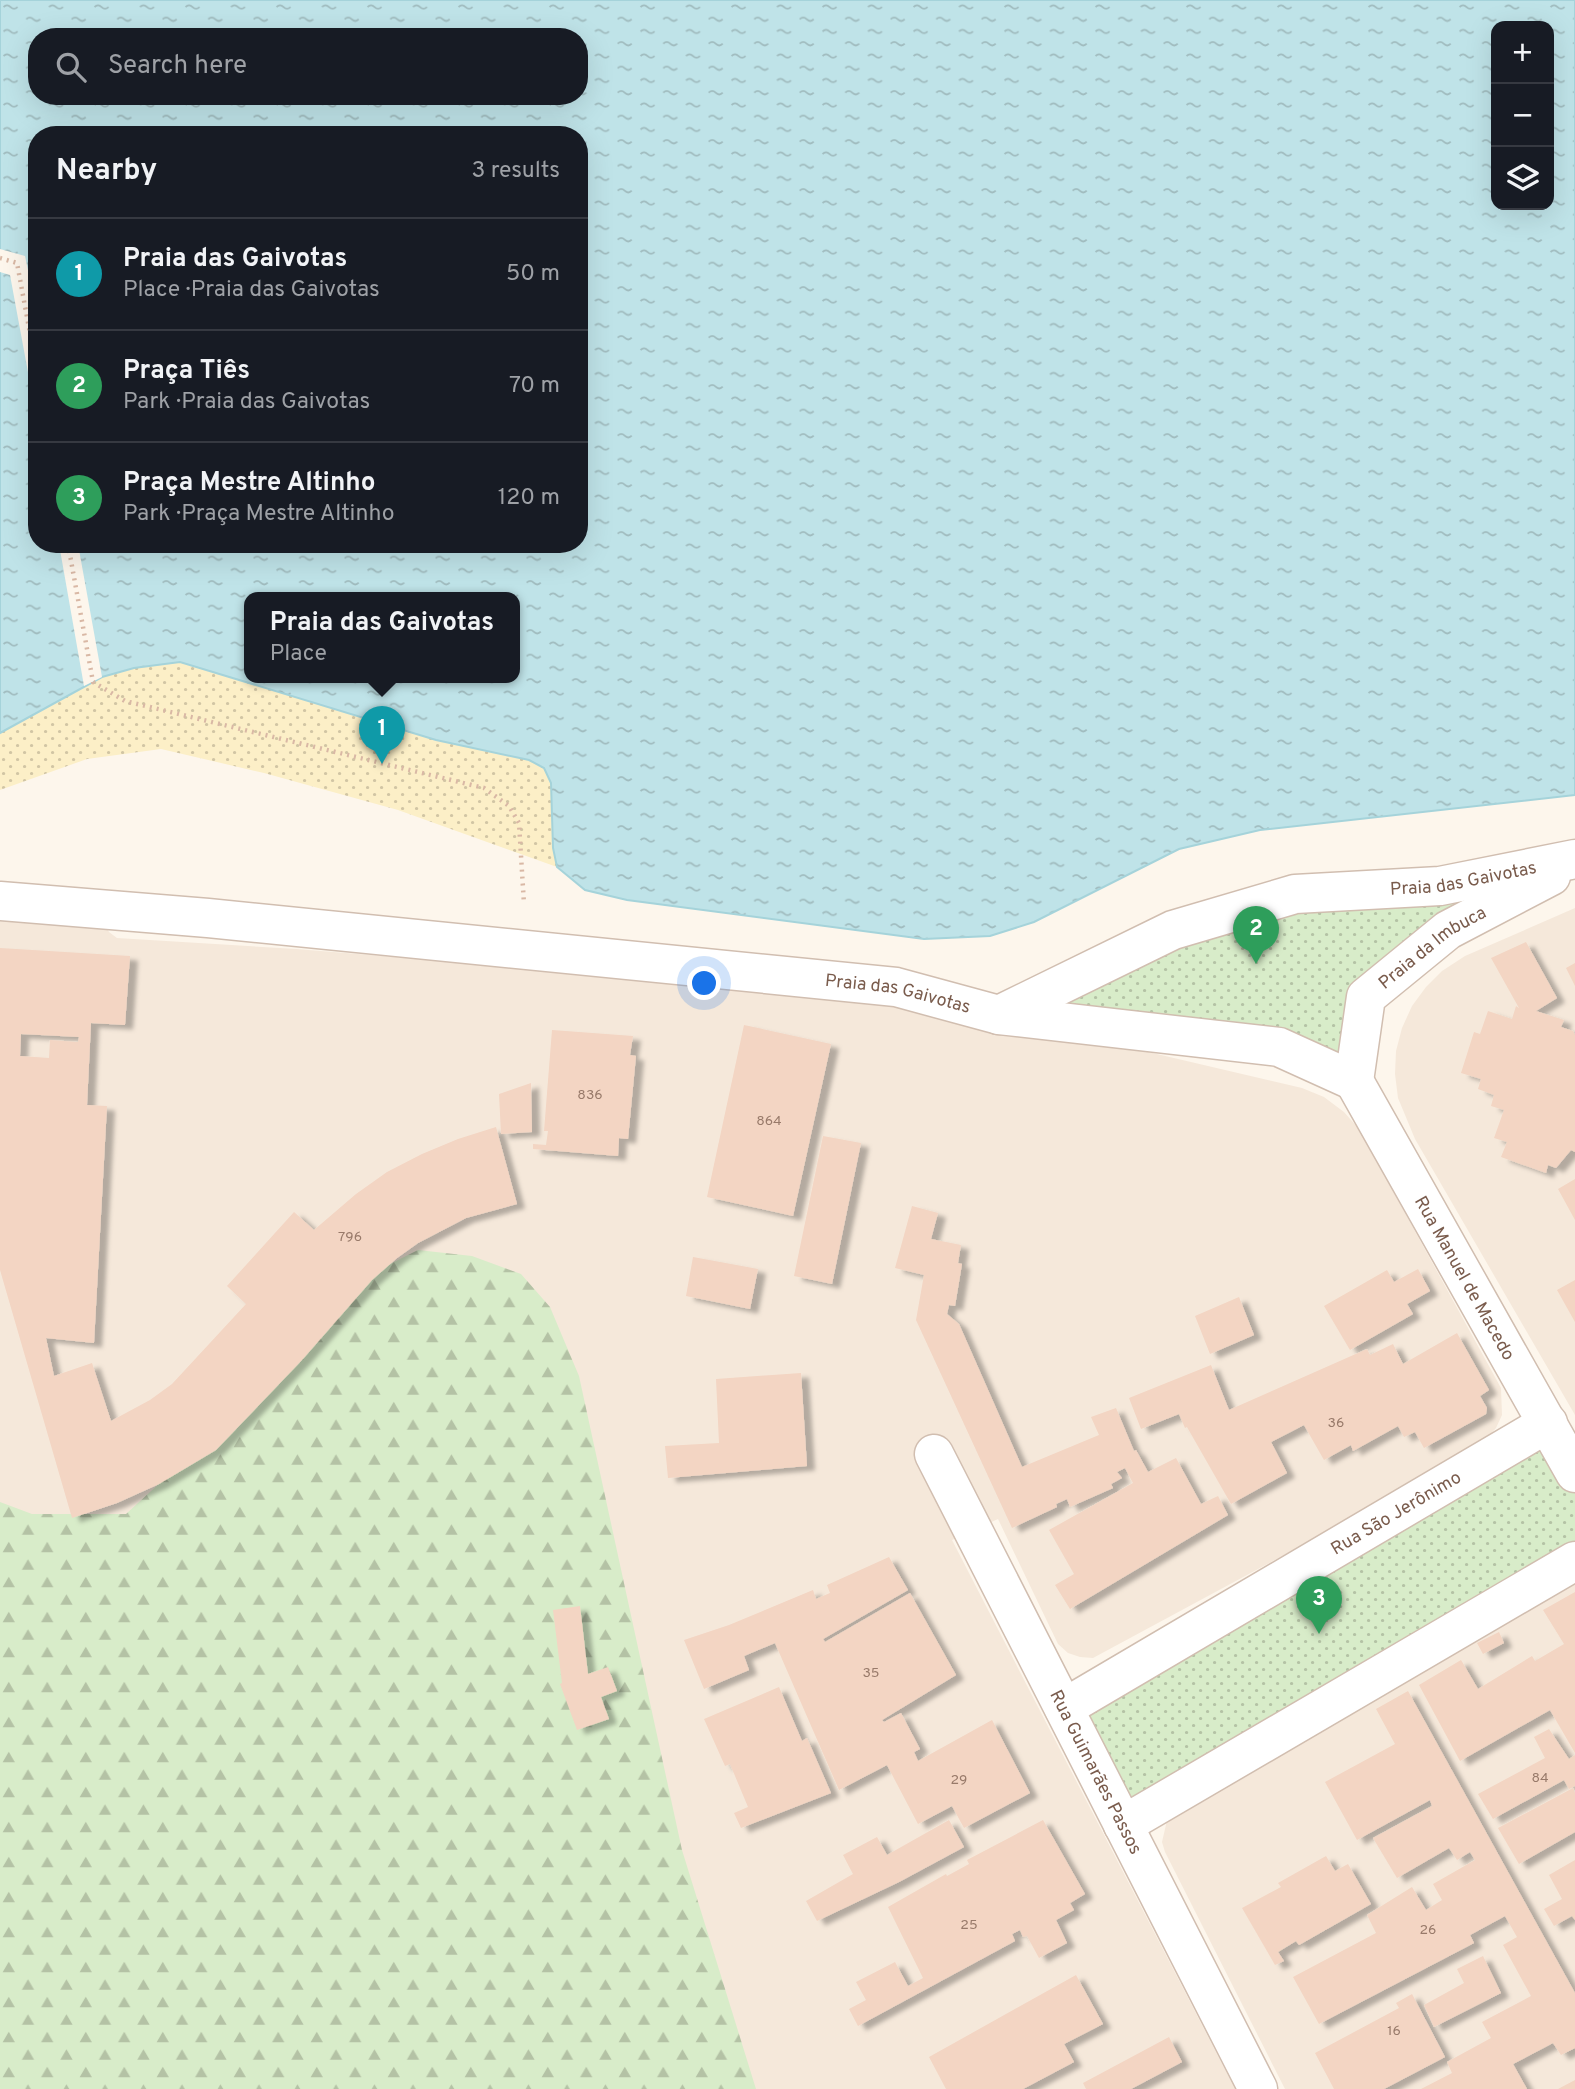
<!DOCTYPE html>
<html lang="en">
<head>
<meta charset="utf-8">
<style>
  :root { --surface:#171b24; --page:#20242c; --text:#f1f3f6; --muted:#9ea1a6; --line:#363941; --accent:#0b8043 }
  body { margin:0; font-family:Overpass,sans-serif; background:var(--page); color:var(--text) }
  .controls { position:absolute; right:21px; top:21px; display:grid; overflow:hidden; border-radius:14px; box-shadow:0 7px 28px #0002 }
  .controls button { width:63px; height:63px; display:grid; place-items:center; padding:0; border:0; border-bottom:2px solid var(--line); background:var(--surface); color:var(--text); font:35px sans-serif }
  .you { position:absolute; left:705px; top:984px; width:24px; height:24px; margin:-18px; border:5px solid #fff; border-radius:50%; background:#1a73e8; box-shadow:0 0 0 10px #1a73e833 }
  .badge { display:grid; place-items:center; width:46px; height:46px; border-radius:50%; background:var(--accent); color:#fff; font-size:23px; font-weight:700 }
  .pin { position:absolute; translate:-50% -58px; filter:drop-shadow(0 2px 4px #0008) }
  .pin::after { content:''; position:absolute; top:37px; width:24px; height:21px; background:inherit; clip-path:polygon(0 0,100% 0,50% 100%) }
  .popup { position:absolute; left:244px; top:592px; width:276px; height:91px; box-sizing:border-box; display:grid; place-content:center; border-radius:14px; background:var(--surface); filter:drop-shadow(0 2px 5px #0005); font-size:23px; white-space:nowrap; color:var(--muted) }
  .popup b { font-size:26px; color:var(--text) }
  .popup::after { content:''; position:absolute; left:50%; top:100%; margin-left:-14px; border:14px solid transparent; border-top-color:var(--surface) }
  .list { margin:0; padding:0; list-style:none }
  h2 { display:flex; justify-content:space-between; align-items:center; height:91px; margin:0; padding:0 28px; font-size:30px }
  h2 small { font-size:23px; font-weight:400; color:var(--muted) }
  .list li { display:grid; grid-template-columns:46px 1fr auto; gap:21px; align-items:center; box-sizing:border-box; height:112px; padding:0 28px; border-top:2px solid var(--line) }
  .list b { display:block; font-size:26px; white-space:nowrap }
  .list p { margin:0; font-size:23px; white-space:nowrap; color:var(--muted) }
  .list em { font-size:23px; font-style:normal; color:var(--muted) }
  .icon { flex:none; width:38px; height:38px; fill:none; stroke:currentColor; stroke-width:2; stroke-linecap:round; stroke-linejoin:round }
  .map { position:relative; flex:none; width:1575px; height:2089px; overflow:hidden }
  .search { position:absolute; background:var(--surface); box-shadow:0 7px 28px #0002; left:28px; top:28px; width:560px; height:77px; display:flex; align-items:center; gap:18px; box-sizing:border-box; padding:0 24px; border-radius:28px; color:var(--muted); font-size:26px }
  .panel { position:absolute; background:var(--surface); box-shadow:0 7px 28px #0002; left:28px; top:126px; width:560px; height:427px; border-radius:28px }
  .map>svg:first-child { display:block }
</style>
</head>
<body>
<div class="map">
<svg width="1575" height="2089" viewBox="0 0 1575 2089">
  <defs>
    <pattern id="forest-firs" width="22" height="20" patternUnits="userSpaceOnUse" patternTransform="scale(1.75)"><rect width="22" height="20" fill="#d8ecc9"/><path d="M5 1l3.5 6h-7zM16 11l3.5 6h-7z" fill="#b4c2a5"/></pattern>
    <pattern id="sand-dots" width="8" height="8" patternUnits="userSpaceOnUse" patternTransform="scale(1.75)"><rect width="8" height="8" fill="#fcefc7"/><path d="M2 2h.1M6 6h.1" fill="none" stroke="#d1c5a4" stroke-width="1.8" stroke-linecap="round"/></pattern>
    <pattern id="park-dots" width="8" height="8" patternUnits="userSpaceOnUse" patternTransform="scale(1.75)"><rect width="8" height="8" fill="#d8ecc9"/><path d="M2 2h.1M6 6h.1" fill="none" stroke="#b4c2a5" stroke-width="1.8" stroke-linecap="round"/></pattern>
    <pattern id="water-ripples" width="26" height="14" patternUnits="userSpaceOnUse" patternTransform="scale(1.75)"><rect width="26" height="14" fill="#bfe3e8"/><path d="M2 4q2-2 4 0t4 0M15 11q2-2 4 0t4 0" fill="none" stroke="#a0bbbe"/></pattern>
    <filter id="shadow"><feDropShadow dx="8" dy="4.5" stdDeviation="2" flood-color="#0004"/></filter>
  </defs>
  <rect width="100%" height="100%" fill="#fdf6ec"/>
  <path fill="#f5e8da" d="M0 902 99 912 109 932 117 938 296 949 743 985 986 1014 1302 1088 1324 1097 1344 1112 1359 1129 1501 1388 1502 1415 1496 1428 1487 1438 1349 1520 1093 1658 1080 1657 1068 1653 1058 1644 998 1519 952 1540 1235 2089H0Z
    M1575 908V1415L1415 1139 1398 1098 1395 1074 1396 1051 1402 1028 1412 1006 1426 987 1442 971 1465 956Z
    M1575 1579V2089H1285L1165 1852 1162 1842 1168 1816Z"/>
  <path fill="url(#forest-firs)" d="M418 1250 472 1256 521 1274 550 1307 579 1376 682 1850 756 2089H0V1502L32 1514H126L285 1368 370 1274Z"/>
  <path fill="url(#sand-dots)" d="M180 662 436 740 529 760 545 769 551 783 553 848 557 867 398 810 264 773 161 749 87 759 0 790V733L102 677 134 668Z"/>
  <path fill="url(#park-dots)" d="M1575 859 1367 997 1354 1081 1279 1047 999 1015 1173 930Z
    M1548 1423 1575 1473V1561L1123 1825 1064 1708Z"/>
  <path fill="url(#water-ripples)" stroke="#a5d3da" stroke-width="2" fill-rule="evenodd" d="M0 0H1575V795L1260 830 1179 849 1034 922 990 936 924 939 627 900 585 890 557 867 553 848 551 783 544 768 529 760 436 740 180 662 134 668 102 677 0 733ZM1496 26H1549V205H1496ZM37 37H579V96H37ZM37 135H579V544H37ZM249 598H515V678H249Z"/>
  <path fill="#fdf6ec" d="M0 249 25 256 32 289H37V421L10 275 0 272Z
    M59 544H78L102 677 84 686Z"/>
  <path fill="#f3d5c3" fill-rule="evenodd" filter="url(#shadow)" d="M1526 942 1557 998 1536 1011 1564 1020 1561 1027 1573 1031 1575 1035V1152L1571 1150 1556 1168 1548 1165 1546 1173 1501 1157 1507 1142 1494 1138 1504 1110 1491 1106 1494 1095 1478 1089 1481 1079 1461 1073 1474 1032 1480 1034 1488 1011 1512 1019 1516 1006 1519 1008 1491 958Z
    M0 948 130 956 125 1025 91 1023 87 1105 107 1106 94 1343 46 1338 54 1376 92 1363 111 1421 150 1400 172 1384 246 1304 227 1286 294 1212 314 1230 356 1194 387 1172 422 1154 458 1139 496 1127 517 1204 466 1218 418 1243 397 1258 372 1280 302 1360 216 1450 159 1484 117 1503 72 1518 0 1270ZM21 1034 79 1037 78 1042 50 1040 49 1058 20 1056Z
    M1575 963V986L1566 968Z
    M744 1025 831 1044 793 1216 707 1197Z
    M552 1030 633 1036 630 1055 636 1056 628 1139 619 1138 618 1156 533 1149V1144L546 1145 548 1131H544Z
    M531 1083 532 1132 501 1134 499 1094Z
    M823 1136 861 1143 832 1284 794 1276Z
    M1575 1179V1220L1558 1189Z
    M912 1206 938 1213 931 1239 961 1245 958 1263 962 1264 955 1306 949 1305 947 1314 959 1324 1022 1467 1099 1435 1091 1417 1116 1408 1134 1451 1136 1450 1148 1472 1176 1458 1201 1504 1218 1496 1228 1515 1070 1609 1055 1585 1074 1574 1049 1530 1133 1483 1125 1468 1117 1472 1122 1478 1111 1484 1113 1488 1070 1507 1067 1499 1056 1504 1057 1507 1012 1528 916 1320 924 1275 895 1268Z
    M693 1257 758 1269 750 1309 686 1296Z
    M1418 1269 1430 1291 1407 1304 1413 1314 1350 1350 1324 1306 1387 1270 1394 1282Z
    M1575 1280V1322L1557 1290Z
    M1239 1297 1254 1335 1210 1354 1195 1316Z
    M1457 1333 1489 1390 1480 1396 1487 1408 1486 1414 1424 1448 1415 1432 1404 1437 1398 1426 1353 1451 1351 1445 1324 1460 1304 1425 1271 1442 1287 1473 1231 1504 1187 1427 1185 1428 1179 1414 1141 1429 1129 1398 1211 1365 1229 1410 1367 1349 1370 1355 1393 1344 1403 1364Z
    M801 1373 807 1466 668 1478 665 1446 719 1443 716 1379Z
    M889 1557 908 1590 823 1639 825 1642 910 1593 956 1675 882 1720 884 1722 901 1713 920 1749 914 1752 918 1761 992 1720 1030 1793 964 1828 952 1806 918 1824 887 1765 839 1790 775 1643 744 1656 749 1670 704 1689 684 1640 729 1625 813 1590 816 1599 830 1593 827 1585Z
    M1575 1592V1753L1550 1710 1460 1761 1419 1685 1461 1660 1478 1689 1532 1656 1535 1661 1564 1644 1543 1610Z
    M580 1606 588 1674 608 1667 617 1691 601 1697 609 1719 577 1730 560 1684 562 1683 553 1610Z
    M1499 1632 1504 1643 1483 1654 1477 1643Z
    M779 1687 802 1741 807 1738 831 1793 741 1828 734 1813 748 1807 730 1764 725 1766 704 1719Z
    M1408 1691 1575 1993V2048L1561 2055 1553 2043 1513 2064 1527 2089H1421L1452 2073 1447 2062 1491 2038 1482 2022 1531 1996 1503 1945 1517 1937 1505 1916 1470 1935 1474 1943 1319 2024 1293 1977 1376 1933 1367 1915 1412 1887 1426 1910 1442 1900 1433 1884 1475 1860 1470 1852 1457 1860 1449 1848 1397 1878 1373 1838 1432 1806 1430 1800 1357 1840 1325 1782 1395 1744 1376 1709Z
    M1549 1729 1569 1759 1575 1755V1786L1569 1789 1564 1780 1493 1819 1478 1794 1545 1758 1534 1737Z
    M1573 1788 1575 1793V1832L1519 1864 1498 1828Z
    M949 1820 964 1847 899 1882 817 1921 806 1901 853 1874 843 1855 877 1837 887 1855Z
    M1043 1820 1085 1894 1070 1903 1074 1910 1056 1920 1067 1943 1039 1958 1027 1936 1023 1937 1020 1930 1012 1934 1015 1941 858 2026 849 2009 866 2000 856 1982 895 1962 908 1986 923 1978 888 1907 946 1874 947 1876 969 1864 967 1860Z
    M1326 1856 1335 1871 1348 1864 1371 1904 1299 1945 1296 1941 1278 1952 1284 1961 1275 1965 1242 1908 1281 1887 1278 1883Z
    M1575 1860V1920L1572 1916 1554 1926 1544 1909 1562 1899 1549 1875Z
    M1483 1956 1501 1993 1434 2027 1424 2005 1464 1983 1457 1969Z
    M1076 1975 1103 2024 1064 2044 1074 2062 1023 2089H946L929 2057Z
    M1412 1994 1445 2057 1384 2089H1334L1315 2053 1399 2008 1396 2003Z
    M1169 2037 1182 2062 1131 2089H1086L1083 2083Z
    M1575 2080V2089H1558Z"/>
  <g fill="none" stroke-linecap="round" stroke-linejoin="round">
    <defs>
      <g id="street">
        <path id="s1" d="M0 901 208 918 896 987 999 1015 1279 1047 1354 1081"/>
        <path id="s2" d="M999 1015 1173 930 1295 894 1440 886 1575 859"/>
        <path id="s3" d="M1354 1081 1575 1473"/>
        <path id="s4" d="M1354 1081 1366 997 1448 930 1551 876"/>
        <path id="s5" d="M934 1454 1258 2089"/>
        <path id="s6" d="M1064 1708 1548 1423"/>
        <path d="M1123 1825 1575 1561"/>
      </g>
    </defs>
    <use href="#street" stroke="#d1beb0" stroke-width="41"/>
    <path stroke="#d9b8a5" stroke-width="4.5" stroke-dasharray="2 5" stroke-linecap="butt" d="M0 258 17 263 37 371
      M68 544 93 682 125 701 484 788 509 806 519 823 524 904"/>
    <use href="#street" stroke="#fff" stroke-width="38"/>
  </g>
  <g text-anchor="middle" stroke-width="5" stroke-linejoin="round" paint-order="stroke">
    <g font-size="14" fill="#987a6a">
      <text x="590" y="1099">836</text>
      <text x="769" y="1125">864</text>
      <text x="350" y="1241">796</text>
      <text x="1336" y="1427">36</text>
      <text x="871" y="1677">35</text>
      <text x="1540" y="1782">84</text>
      <text x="959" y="1784">29</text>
      <text x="969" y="1929">25</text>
      <text x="1428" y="1934">26</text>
      <text x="1394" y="2035">16</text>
    </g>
    <g font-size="18" fill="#7a5c4d" stroke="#fffaf3">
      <text dy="6" stroke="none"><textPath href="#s2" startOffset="490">Praia das Gaivotas</textPath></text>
      <text dy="6" stroke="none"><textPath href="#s4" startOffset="168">Praia da Imbuca</textPath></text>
      <text dy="6" stroke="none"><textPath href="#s1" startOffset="903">Praia das Gaivotas</textPath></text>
      <text dy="6" stroke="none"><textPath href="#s3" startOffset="226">Rua Manuel de Macedo</textPath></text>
      <text dy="6" stroke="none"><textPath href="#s6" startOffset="385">Rua São Jerônimo</textPath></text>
      <text dy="6" stroke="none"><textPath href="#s5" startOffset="357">Rua Guimarães Passos</textPath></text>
    </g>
  </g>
</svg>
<div class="controls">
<button>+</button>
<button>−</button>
<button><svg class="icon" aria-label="layers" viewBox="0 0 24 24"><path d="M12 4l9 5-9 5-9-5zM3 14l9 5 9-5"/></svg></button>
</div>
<div class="you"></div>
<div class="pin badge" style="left:382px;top:764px;background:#0f9aa8">1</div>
<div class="popup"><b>Praia das Gaivotas</b>Place</div>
<div class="pin badge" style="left:1256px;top:964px;background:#2e9e5b">2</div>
<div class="pin badge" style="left:1319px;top:1634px;background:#2e9e5b">3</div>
<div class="search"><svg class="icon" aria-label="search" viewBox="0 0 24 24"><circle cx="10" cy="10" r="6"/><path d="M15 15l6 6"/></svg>Search here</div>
<section class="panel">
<h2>Nearby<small>3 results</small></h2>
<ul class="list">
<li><span class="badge" style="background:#0f9aa8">1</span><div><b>Praia das Gaivotas</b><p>Place · Praia das Gaivotas</p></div><em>50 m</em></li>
<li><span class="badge" style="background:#2e9e5b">2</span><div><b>Praça Tiês</b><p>Park · Praia das Gaivotas</p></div><em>70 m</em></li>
<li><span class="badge" style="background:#2e9e5b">3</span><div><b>Praça Mestre Altinho</b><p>Park · Praça Mestre Altinho</p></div><em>120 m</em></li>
</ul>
</section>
</div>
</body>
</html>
